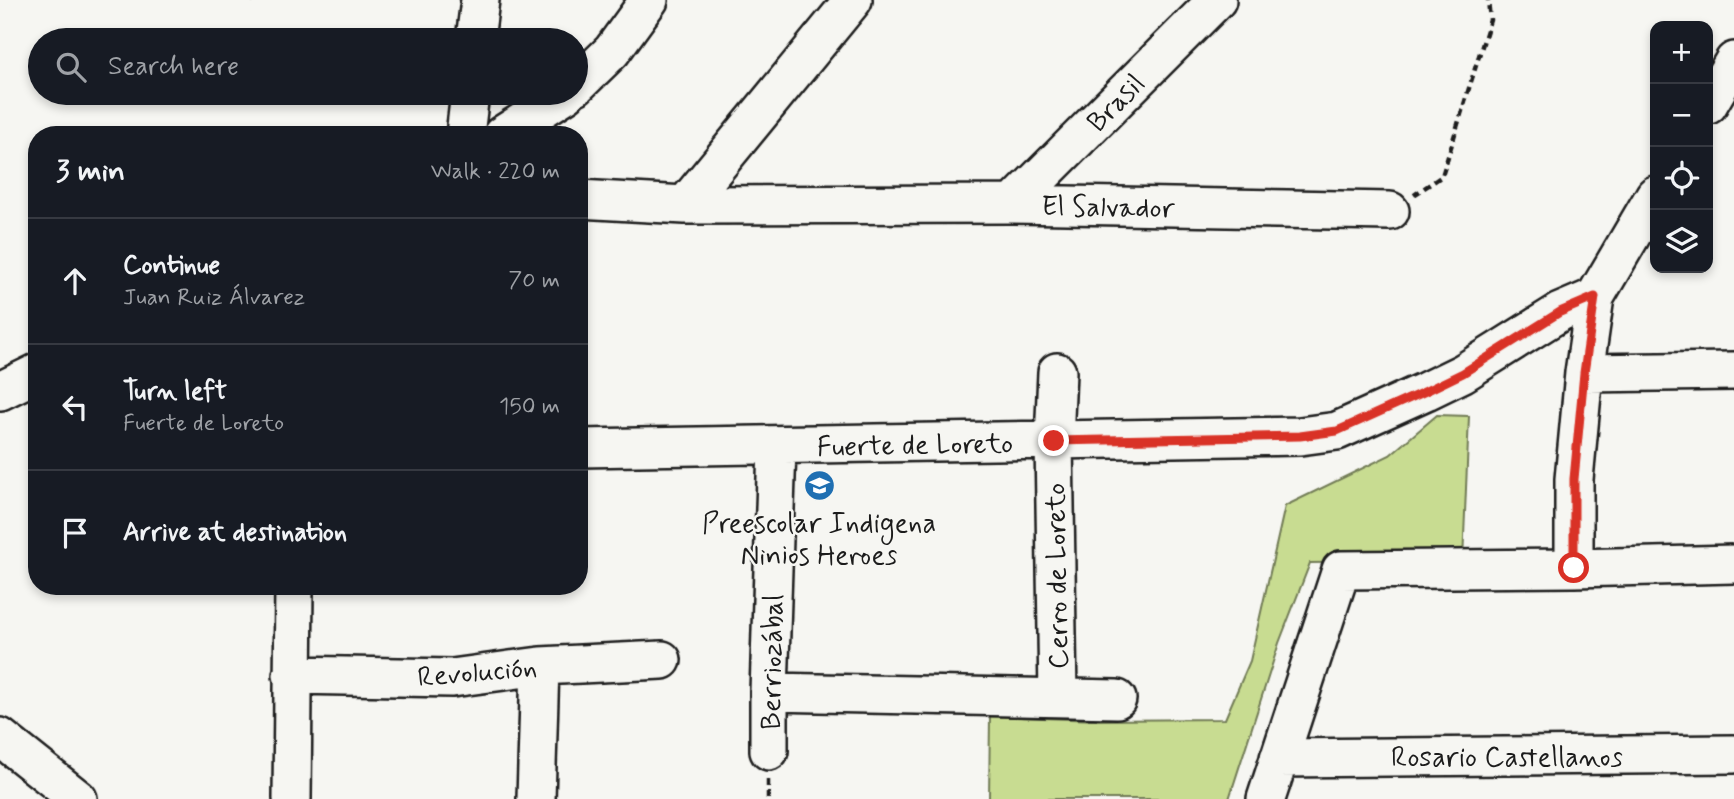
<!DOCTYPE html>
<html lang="en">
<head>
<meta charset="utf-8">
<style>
  :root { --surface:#171b24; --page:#242831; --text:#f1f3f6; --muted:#9ea1a6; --line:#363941 }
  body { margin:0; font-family:Mynerve,sans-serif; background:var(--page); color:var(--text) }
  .controls { position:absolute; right:21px; top:21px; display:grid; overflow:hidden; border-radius:14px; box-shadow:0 4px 10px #0003 }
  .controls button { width:63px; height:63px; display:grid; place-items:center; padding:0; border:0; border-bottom:2px solid var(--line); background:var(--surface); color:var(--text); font:35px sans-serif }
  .stop { position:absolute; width:21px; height:21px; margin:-16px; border:5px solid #d93025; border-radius:50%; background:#fff }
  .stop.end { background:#d93025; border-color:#fff; box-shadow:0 2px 7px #0008 }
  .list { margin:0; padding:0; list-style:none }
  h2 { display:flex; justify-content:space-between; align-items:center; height:91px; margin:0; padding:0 28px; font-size:30px }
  h2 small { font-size:23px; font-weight:400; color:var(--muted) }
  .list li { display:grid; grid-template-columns:46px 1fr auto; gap:21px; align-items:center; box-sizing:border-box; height:126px; padding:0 28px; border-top:2px solid var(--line) }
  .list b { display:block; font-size:26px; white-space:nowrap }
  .list p { margin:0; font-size:23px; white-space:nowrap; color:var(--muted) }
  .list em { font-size:23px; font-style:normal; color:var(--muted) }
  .icon { flex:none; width:38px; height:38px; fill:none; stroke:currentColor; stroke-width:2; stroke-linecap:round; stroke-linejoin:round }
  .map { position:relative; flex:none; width:1734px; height:799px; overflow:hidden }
  .search { position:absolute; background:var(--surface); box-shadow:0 4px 10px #0003; left:28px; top:28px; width:560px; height:77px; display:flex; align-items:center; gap:18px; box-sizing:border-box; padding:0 24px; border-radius:38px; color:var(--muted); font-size:26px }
  .panel { position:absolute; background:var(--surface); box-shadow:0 4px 10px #0003; left:28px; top:126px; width:560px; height:469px; border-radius:28px }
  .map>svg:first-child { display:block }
</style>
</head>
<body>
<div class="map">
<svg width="1734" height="799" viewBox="0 0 1734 799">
  <rect width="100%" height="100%" fill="#f6f6f2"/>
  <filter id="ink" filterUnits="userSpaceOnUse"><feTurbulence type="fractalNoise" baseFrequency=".0143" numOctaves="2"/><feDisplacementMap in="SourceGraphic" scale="14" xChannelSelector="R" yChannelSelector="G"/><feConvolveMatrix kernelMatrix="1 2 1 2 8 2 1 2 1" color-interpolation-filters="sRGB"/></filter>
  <g filter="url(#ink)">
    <path fill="#c8dc91" stroke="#727c56" stroke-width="2" d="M1437 415 1469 416 1463 561 1310 563 1279 643 1229 799H989L990 716 1098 720 1225 719 1250 661 1285 506 1390 455Z"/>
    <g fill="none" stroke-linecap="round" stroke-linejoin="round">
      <defs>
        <path id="minor" d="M475 40 480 0
          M576 86 612 51 649 0
          M1708 105 1734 61
          M465 135 470 93
          M502 135 567 93
          M579 199 685 205 1013 204 1390 211
          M1013 204 1217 0
          M685 205 853 0
          M1057 372 1054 441 1058 697
          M1584 373 1734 371
          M0 391 37 373
          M579 448 1300 436 1337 431 1426 391 1463 373 1560 312 1595 297
          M1574 568V479L1584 373 1595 297 1655 195
          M292 675 452 678 540 666 662 660
          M769 692 1117 699
          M0 737 78 799
          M769 751V692L777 447
          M1279 758 1734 754
          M292 799 294 586
          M536 799 540 666
          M1266 799 1341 570 1574 568 1734 564"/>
      </defs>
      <use href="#minor" stroke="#1c1c1c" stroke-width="42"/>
      <path stroke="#1c1c1c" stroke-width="4.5" stroke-dasharray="7 5" stroke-linecap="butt" d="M252 0H253
        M1414 195 1442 176 1490 20 1488 0
        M768 799V780"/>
      <use href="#minor" stroke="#f6f6f2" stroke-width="37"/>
    </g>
  </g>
  <g fill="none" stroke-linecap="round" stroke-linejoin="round" filter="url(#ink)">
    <path stroke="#d93025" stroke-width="9" d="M1054 441 1300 436 1337 431 1426 391 1463 373 1560 312 1595 297 1584 373 1574 479V568"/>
  </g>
  <defs>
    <symbol id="school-disc" viewBox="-11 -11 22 22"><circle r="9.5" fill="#1f6fb2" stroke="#f6f6f2"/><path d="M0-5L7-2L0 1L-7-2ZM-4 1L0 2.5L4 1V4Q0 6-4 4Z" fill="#fff"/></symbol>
  </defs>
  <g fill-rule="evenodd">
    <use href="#school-disc" x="802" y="468" width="35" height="35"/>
  </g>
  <g text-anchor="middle" stroke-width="5" stroke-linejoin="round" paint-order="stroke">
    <g font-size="28" fill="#1c1c1c" stroke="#f6f6f2">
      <text transform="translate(1115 102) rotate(-45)" y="10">Brasil</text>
      <text transform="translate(1108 206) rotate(1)" y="10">El Salvador</text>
      <text transform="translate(915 444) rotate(-1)" y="10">Fuerte de Loreto</text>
      <text transform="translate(1056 576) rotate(-91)" y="10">Cerro de Loreto</text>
      <text transform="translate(771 662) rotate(-89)" y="10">Berriozábal</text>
      <text transform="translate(477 671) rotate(-5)" y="10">Revolución</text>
      <text x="1507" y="766">Rosario Castellanos</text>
    </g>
    <g font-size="28" fill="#1c1c1c" stroke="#f6f6f2">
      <text x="819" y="532">Preescolar Indigena<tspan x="819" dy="32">Ninios Heroes</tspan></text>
    </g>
  </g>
</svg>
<div class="controls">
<button>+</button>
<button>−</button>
<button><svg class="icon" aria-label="locate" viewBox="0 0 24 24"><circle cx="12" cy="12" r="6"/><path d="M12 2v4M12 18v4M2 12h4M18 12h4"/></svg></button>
<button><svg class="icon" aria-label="layers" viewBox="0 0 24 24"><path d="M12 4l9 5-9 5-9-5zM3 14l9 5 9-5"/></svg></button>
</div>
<div class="stop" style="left:1574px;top:568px"></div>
<div class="stop end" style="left:1054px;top:441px"></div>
<div class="search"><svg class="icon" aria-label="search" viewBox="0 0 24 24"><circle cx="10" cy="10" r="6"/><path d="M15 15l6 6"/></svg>Search here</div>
<section class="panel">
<h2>3 min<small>Walk · 220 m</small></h2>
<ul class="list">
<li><svg class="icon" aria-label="ahead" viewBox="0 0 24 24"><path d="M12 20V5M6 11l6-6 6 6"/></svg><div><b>Continue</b><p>Juan Ruiz Álvarez</p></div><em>70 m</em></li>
<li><svg class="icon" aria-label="left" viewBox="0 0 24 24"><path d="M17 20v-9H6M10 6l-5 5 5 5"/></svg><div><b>Turn left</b><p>Fuerte de Loreto</p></div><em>150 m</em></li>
<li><svg class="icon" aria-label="arrive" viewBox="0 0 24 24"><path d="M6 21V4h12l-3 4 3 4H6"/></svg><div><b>Arrive at destination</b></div></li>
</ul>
</section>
</div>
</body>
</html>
